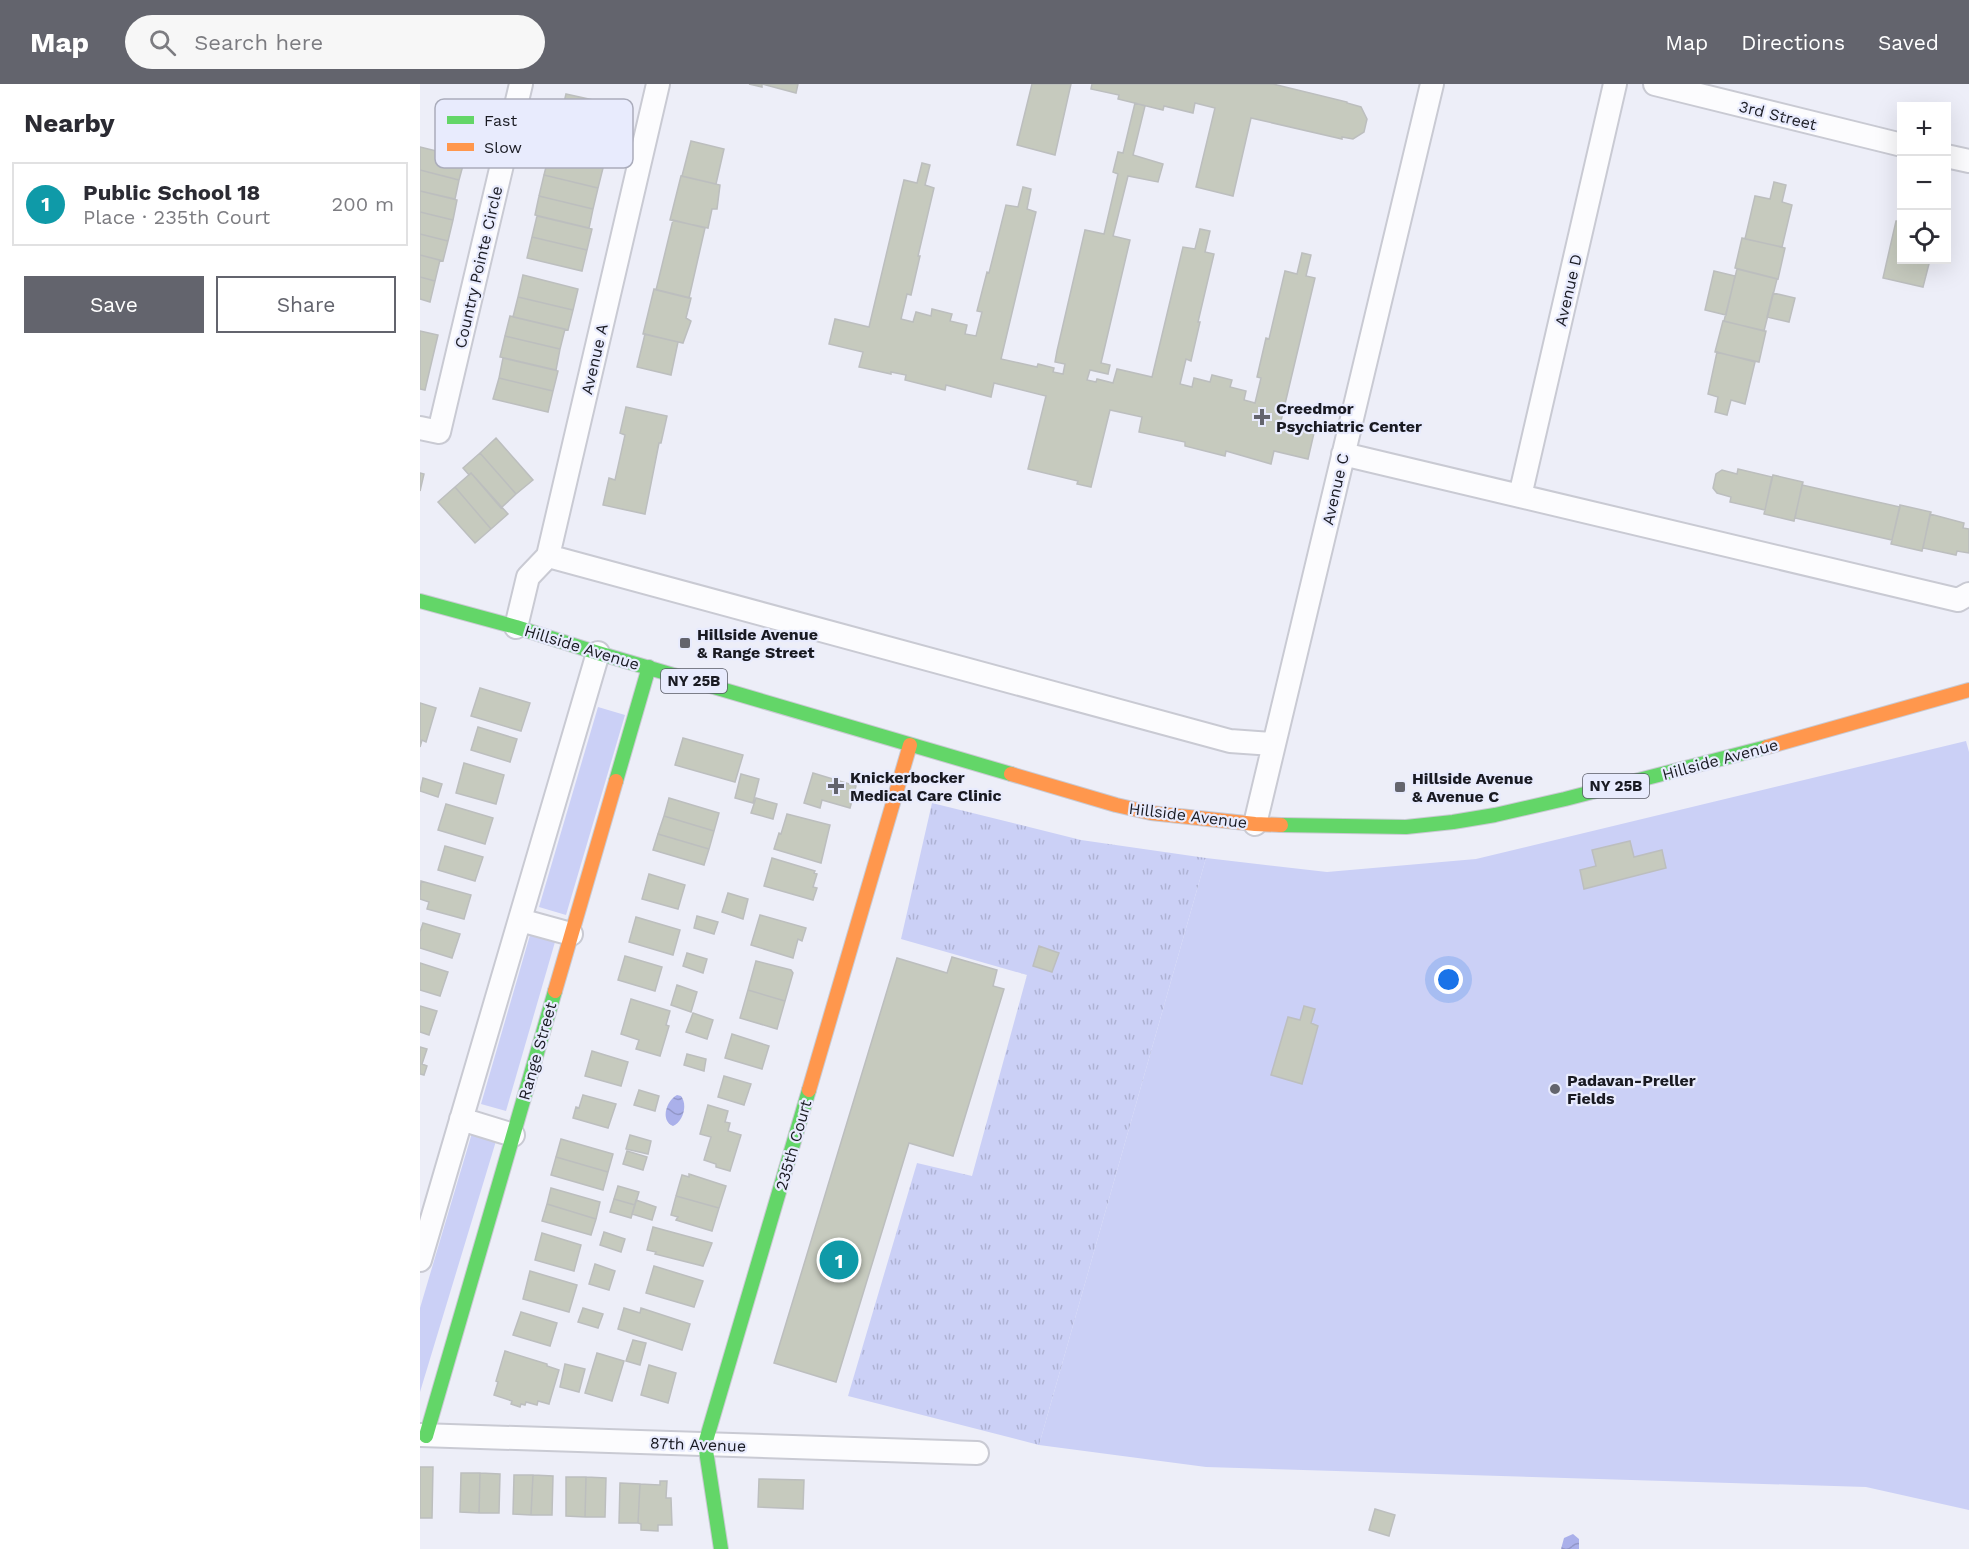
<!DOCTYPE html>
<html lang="en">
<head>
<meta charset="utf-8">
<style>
  :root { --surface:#fff; --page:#f7f7f7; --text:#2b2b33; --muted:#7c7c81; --line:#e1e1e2; --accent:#63646d }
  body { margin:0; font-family:"Work Sans",sans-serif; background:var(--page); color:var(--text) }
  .controls { position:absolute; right:18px; top:18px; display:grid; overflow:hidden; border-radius:0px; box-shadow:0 6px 24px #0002 }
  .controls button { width:54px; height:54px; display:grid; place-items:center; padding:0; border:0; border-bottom:2px solid var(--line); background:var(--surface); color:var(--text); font:30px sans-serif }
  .you { position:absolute; left:1029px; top:896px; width:21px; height:21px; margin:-15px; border:4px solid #fff; border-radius:50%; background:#1a73e8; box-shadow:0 0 0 9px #1a73e833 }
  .badge { display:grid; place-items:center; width:39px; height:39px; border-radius:50%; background:var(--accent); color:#fff; font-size:20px; font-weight:700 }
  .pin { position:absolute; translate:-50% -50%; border:3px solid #fff; box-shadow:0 2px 6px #0006 }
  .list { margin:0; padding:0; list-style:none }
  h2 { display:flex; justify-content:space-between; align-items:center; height:78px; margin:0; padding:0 24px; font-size:26px }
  h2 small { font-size:20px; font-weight:400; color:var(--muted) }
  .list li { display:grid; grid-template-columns:39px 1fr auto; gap:18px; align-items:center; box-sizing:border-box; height:84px; margin:0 12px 12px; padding:0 12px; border:2px solid var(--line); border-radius:0px }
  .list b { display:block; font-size:22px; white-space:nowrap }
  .list p { margin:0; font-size:20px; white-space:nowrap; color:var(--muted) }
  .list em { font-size:20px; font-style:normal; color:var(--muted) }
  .actions { display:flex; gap:12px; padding:18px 24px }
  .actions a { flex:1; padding:14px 0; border:2px solid var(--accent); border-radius:0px; text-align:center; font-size:21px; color:var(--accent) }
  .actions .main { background:var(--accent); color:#fff }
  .icon { flex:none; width:33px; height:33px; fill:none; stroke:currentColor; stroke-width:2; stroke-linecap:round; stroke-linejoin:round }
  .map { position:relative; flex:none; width:1549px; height:1465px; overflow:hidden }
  header { display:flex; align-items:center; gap:36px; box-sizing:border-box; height:84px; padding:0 30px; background:var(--accent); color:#fff }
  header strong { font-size:28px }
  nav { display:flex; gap:33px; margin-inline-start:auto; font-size:21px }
  .search { width:420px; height:54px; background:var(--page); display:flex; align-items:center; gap:15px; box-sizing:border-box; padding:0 21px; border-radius:33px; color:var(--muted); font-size:22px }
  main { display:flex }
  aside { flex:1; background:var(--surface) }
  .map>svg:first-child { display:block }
</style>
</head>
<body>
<header>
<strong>Map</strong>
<div class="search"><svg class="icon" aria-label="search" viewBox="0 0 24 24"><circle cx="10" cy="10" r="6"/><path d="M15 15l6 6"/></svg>Search here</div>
<nav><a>Map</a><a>Directions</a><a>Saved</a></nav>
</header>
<main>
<aside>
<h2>Nearby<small></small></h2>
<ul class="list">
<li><span class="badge" style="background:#0f9aa8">1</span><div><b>Public School 18</b><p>Place · 235th Court</p></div><em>200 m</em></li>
</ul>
<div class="actions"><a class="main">Save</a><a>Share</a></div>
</aside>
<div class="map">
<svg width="1549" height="1465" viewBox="0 0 1549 1465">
  <defs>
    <pattern id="park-tufts" width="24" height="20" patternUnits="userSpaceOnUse" patternTransform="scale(1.5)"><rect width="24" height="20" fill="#cbd0f6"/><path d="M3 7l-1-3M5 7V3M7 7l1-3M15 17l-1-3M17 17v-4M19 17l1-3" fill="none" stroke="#aeb2d3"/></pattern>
    <pattern id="water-waves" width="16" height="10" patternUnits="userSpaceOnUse" patternTransform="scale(1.5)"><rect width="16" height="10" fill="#aab0ea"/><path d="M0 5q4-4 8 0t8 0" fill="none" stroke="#9297c8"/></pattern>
  </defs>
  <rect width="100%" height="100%" fill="#edeef8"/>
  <path fill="#cbd0f6" d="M178 623 205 631 146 831 119 823Z
    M1546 657 1549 668V1426L1446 1403 786 1383 619 1361 786 774 907 788 1056 775Z
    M110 851 135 858 86 1027 61 1020Z
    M52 1049 76 1057 0 1308V1224Z"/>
  <path fill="url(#park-tufts)" d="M512 719 661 756 786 774 619 1361 428 1312 497 1079 552 1092 607 891 481 855Z"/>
  <path fill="url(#water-waves)" d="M257 1011 261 1012C268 1021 263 1038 253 1042 240 1037 246 1017 257 1011Z
    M1153 1450 1159 1455V1465H1141L1144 1454Z"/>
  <path fill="#c6cabe" stroke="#bcbebe" stroke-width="1.5" d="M329 0H378L376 9 342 0V3Z
    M612 0H651L635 71 597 61Z
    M672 0H853L927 18V19L941 23 947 35 944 48 933 55 922 53V55L831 34 813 112 776 103 795 24 775 19 773 29 744 22 743 26 698 15 699 11 671 5Z
    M146 10 201 22 196 44 141 31Z
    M715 19 725 22 713 71 743 80 738 98 708 92 693 152 710 156 681 279 690 281 688 290 670 286 667 296 676 298 677 295 693 299 697 285 732 293 763 163 775 165 780 145 790 147 785 168 794 170 778 238H780L771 277 766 275 760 300 772 303 774 294 790 298 792 291 812 296 810 303 826 307 824 316 835 319 841 294 837 293 846 254 849 255 865 187 877 190 882 169 891 171 886 192 895 194 860 341 894 349 888 375 854 367 851 380 806 367 805 372 765 362V358L719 348 722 333 690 326 671 403 657 400 658 397 608 385 626 312 574 299 571 313 526 301 525 306 485 296 486 291 471 288V290L439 283 443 268 409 260 415 235 449 243 484 96 497 99 502 79 510 81 505 101 514 104 498 172H500L491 211 487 210 481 235 493 238 496 228 511 232 512 225 532 230 530 237 547 241 545 250 556 252 562 228 557 227 567 188 569 189 586 121 598 123 603 103 611 105 607 125 616 128 581 275 617 283 618 280 634 284 633 288 643 290 645 280 635 278 637 267 665 146 684 150 698 90 693 88 698 68 703 69Z
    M271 57 304 65 296 100 262 92Z
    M0 63 45 74 39 96 0 86Z
    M129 71 183 84 178 104 124 91Z
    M0 86 39 96 35 115 0 107Z
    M124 91 178 104 173 125 119 112Z
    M261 92 300 101 297 125H292L288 144 250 136Z
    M1354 98 1366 101 1362 118 1372 121 1362 163 1325 155 1335 112 1350 115Z
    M0 107 37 116 33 136 0 128Z
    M119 112 173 125 169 144 115 131Z
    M0 128 33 136 28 157 0 150Z
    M117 132 172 145 167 166 112 153Z
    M253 136 285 144 269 214 236 206Z
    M1476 137 1482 138V176H1510L1503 203 1463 194Z
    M0 150 28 157 23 177 0 171Z
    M112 153 167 166 162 187 107 174Z
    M1322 154 1365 164 1358 195 1315 184Z
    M0 171 20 176 15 197 0 193Z
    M1317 185 1357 195 1344 247 1304 237Z
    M1294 187 1315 192 1306 231 1285 226Z
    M103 191 158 205 153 226 98 213Z
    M0 193 15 197 10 218 0 215Z
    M234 205 271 214 266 234 271 237 263 259 223 250Z
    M1353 209 1375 214 1369 238 1347 233Z
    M98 213 153 226 148 246 93 233Z
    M90 232 145 245 140 265 85 252Z
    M1303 237 1346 247 1339 278 1295 268Z
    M0 247 18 251 5 306 0 305Z
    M225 250 258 258 251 291 217 283Z
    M85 252 140 265 136 286 80 273Z
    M1297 268 1335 278 1325 320 1311 316 1307 331 1295 328 1298 313 1288 310Z
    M83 274 138 287 133 307 79 294Z
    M79 294 133 307 128 328 73 315Z
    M206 323 247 332 241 359H239L225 430 183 421 189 394 195 396 205 351 200 349Z
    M76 354 113 396 96 410 60 369Z
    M60 369 96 410 81 424 51 389 49 391 43 384Z
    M1318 385 1352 393 1345 426 1310 418 1311 413 1297 409 1293 404 1296 390 1302 386 1317 390Z
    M0 389 4 390 0 407Z
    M51 389 88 430 71 445 35 403Z
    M1353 391 1383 398 1374 437 1344 430Z
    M1382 401 1480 423 1472 456 1375 434Z
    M35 403 71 445 55 459 18 418Z
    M1480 421 1511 428 1502 467 1471 460Z
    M1510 430 1544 439 1543 444 1549 445V469L1537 467 1536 471 1503 464Z
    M60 604 110 619 101 647 51 632Z
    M0 619 16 624 6 658 2 656 0 663Z
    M58 643 97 655 90 678 51 666Z
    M263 654 323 671 315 698 255 681Z
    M44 679 84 691 76 720 36 709Z
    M393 689 436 702 430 724 402 716 400 724 384 719Z
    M321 690 339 695 333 719 315 714Z
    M3 694 22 700 18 713 0 707Z
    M249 714 299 729 294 747 244 732Z
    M336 714 357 720 353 735 331 729Z
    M26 720 73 734 65 760 18 746Z
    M367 730 410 741 401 779 354 765 359 749 361 750Z
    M244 732 294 747 289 765 238 750Z
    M238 750 289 765 284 781 233 766Z
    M1210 757 1214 773 1242 766 1246 784 1164 805 1160 786 1176 782 1172 766Z
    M25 762 63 773 55 797 18 786Z
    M352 774 395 787 394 789 397 790 393 803 397 804 393 816 344 802Z
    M229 790 265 801 258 825 222 815Z
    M1 797 51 811 44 835 7 825 9 818 0 815Z
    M308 809 328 815 323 835 302 828Z
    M340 831 386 844 382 857 378 855 373 874 331 861Z
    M277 832 298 838 294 850 274 844Z
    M216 833 260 846 253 871 209 858Z
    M3 839 40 850 32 874 0 864V848Z
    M619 862 639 869 632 888 613 882Z
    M267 869 287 875 283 889 263 882Z
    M205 872 242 883 235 907 198 896Z
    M532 873 577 886 573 902 584 905 533 1072 489 1059 416 1298 354 1279 477 874 527 889Z
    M336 877 371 886 373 889 365 917 328 906Z
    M0 879 28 888 20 912 0 906Z
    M257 901 277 908 271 928 251 921Z
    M328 906 365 917 357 945 320 934Z
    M211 915 250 927 246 941 249 942 240 972 216 965 219 956 201 950Z
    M0 922 17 927 9 951 0 948Z
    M884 922 895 925 891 939 898 942 882 1000 851 991 868 933 880 936Z
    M273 929 293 936 287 955 266 948Z
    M312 950 349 962 342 985 305 974Z
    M0 963 7 965 2 980 7 982 4 991 0 990Z
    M172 967 208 978 201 1002 165 992Z
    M267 970 286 975 284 987 264 981Z
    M304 992 331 1000 324 1021 298 1013Z
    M219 1006 239 1012 235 1027 214 1021Z
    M163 1011 196 1020 188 1044 153 1034 156 1023 159 1024Z
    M288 1021 308 1027 305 1038 310 1039 308 1047 321 1051 310 1087 296 1083V1080L284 1076 291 1053 280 1050Z
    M210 1051 231 1057 228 1070 206 1065Z
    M141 1055 193 1070 188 1088 136 1073Z
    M207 1067 227 1073 223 1086 203 1080Z
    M136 1073 188 1088 183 1106 131 1091Z
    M269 1090 306 1102 299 1124 256 1112 262 1091 269 1093Z
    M198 1102 219 1108 215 1121 194 1115Z
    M131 1104 180 1118 176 1135 127 1120Z
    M256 1112 299 1124 292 1147 256 1136 258 1133 251 1131Z
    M194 1115 215 1121 211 1134 190 1128Z
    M216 1116 236 1123 232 1136 212 1130Z
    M127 1120 176 1135 171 1151 122 1137Z
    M233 1143 292 1159 283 1182 235 1170 236 1168 227 1166Z
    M184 1148 205 1155 201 1168 180 1161Z
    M122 1149 161 1161 154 1187 115 1176Z
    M175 1180 195 1187 189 1206 169 1200Z
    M234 1182 283 1197 274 1223 226 1209Z
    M110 1187 157 1201 149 1228 103 1215Z
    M163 1224 183 1230 178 1244 158 1238Z
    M204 1224 220 1229 221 1224 270 1240 262 1266 198 1245Z
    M101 1228 137 1239 130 1262 93 1251Z
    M213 1256 226 1259 220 1281 206 1277Z
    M85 1267 127 1280V1282L139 1286 129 1320 118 1317 117 1321 106 1318 105 1321 101 1320 100 1323 91 1320 92 1317 74 1311 78 1298 76 1297Z
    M177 1269 204 1277 192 1317 165 1309Z
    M145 1280 165 1285 159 1308 140 1303Z
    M229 1281 256 1289 248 1319 221 1311Z
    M0 1383H13L12 1434H0Z
    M41 1389H60L59 1429 40 1428Z
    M60 1389 80 1390 79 1429H59Z
    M94 1391H113L111 1431 93 1430Z
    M113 1391 133 1392 132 1431H111Z
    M146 1393H166L165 1433 146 1432Z
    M166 1393 186 1394 185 1433H165Z
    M339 1395 384 1396 383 1425 338 1423Z
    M240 1397H247L246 1414H251L252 1441H238V1447L221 1446V1440L218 1439 220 1400 240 1401Z
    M200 1399 220 1400 218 1439H199Z
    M955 1425 975 1431 969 1452 949 1446Z"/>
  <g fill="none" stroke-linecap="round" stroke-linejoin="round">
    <defs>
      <path id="street" d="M1235 0 1482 61
        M1526 72 1549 77
        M0 344 19 348 101 0
        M923 370 1538 516 1549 510
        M1100 412 1195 0
        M128 472 810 657 853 660
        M96 543 108 493 128 472 238 0
        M835 740 1012 0
        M100 836 151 850
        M41 1035 93 1051
        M0 1176 178 569
        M0 1351 557 1369"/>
      <path id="fast" d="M0 517 96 543 178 569 591 690
        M196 697 229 583
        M861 741 986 743 1033 738 1075 731 1145 715 1347 663
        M6 1352 135 907
        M301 1465 285 1360 389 1006"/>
      <path id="slow" d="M1347 663 1549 606
        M591 690 696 721 731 729 835 740 861 741
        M135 907 196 697
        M389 1006 490 661"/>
    </defs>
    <use href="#street" stroke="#c9cad3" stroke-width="26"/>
    <use href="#fast" stroke="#c9cad3" stroke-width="16"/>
    <use href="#slow" stroke="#c9cad3" stroke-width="16"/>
    <use href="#street" stroke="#fcfcfe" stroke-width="22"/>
    <use href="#fast" stroke="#63d668" stroke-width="14"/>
    <use href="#slow" stroke="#ff974d" stroke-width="14"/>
  </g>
  <g fill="#63646d" stroke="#e8ebfd" stroke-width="2">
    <path d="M839 324h6v6h6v6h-6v6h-6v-6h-6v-6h6z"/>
    <rect x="259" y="553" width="12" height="12" rx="3"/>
    <path d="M413 693h6v6h6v6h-6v6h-6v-6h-6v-6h6z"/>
    <rect x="974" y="697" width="12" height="12" rx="3"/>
    <circle cx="1135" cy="1005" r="6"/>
  </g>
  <g text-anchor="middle" stroke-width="4.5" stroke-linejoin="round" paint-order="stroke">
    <g fill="#e8ebfd" stroke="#575964" stroke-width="1.5">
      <rect x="241" y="585" width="66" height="24" rx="4.5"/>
      <rect x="1163" y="690" width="66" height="24" rx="4.5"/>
    </g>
    <g font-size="15" font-weight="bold" fill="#191a22">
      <text x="274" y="602">NY 25B</text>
      <text x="1196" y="707">NY 25B</text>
    </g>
    <g font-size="16" fill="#191a22" stroke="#e8ebfd">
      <text transform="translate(1358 31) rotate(14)" y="6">3rd Street</text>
      <text transform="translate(58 183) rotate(-77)" y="6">Country Pointe Circle</text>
      <text transform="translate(1148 206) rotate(-77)" y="6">Avenue D</text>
      <text transform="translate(174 275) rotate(-77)" y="6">Avenue A</text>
      <text transform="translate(915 405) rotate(-77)" y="6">Avenue C</text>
      <text transform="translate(162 563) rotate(17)" y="6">Hillside Avenue</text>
      <text transform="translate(1300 675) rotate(-15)" y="6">Hillside Avenue</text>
      <text transform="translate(768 731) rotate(7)" y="6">Hillside Avenue</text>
      <text transform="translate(117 967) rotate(-74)" y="6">Range Street</text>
      <text transform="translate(373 1061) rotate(-74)" y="6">235th Court</text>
      <text transform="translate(278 1360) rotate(2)" y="6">87th Avenue</text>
    </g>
    <g font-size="16" font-weight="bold" fill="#191a22" stroke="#e8ebfd" text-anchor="start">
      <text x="856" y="330">Creedmor<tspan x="856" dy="18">Psychiatric Center</tspan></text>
      <text x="277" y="556">Hillside Avenue<tspan x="277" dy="18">&amp; Range Street</tspan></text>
      <text x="430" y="699">Knickerbocker<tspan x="430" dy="18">Medical Care Clinic</tspan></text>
      <text x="992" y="700">Hillside Avenue<tspan x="992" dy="18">&amp; Avenue C</tspan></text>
      <text x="1147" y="1002">Padavan-Preller<tspan x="1147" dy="18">Fields</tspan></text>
    </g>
  </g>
  <rect x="15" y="15" width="198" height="69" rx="9" fill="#e8ebfd" stroke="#aaacbb" stroke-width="1.5"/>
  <rect x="27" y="32" width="27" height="8" fill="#63d668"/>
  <rect x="27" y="59" width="27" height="8" fill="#ff974d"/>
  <g font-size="16" fill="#191a22">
    <text x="64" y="42">Fast</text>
    <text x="64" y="69">Slow</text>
  </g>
</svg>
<div class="controls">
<button>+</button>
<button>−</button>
<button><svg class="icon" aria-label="locate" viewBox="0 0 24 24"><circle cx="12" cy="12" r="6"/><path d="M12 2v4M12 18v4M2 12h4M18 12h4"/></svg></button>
</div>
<div class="you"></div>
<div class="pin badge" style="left:419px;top:1176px;background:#0f9aa8">1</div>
</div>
</main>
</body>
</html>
